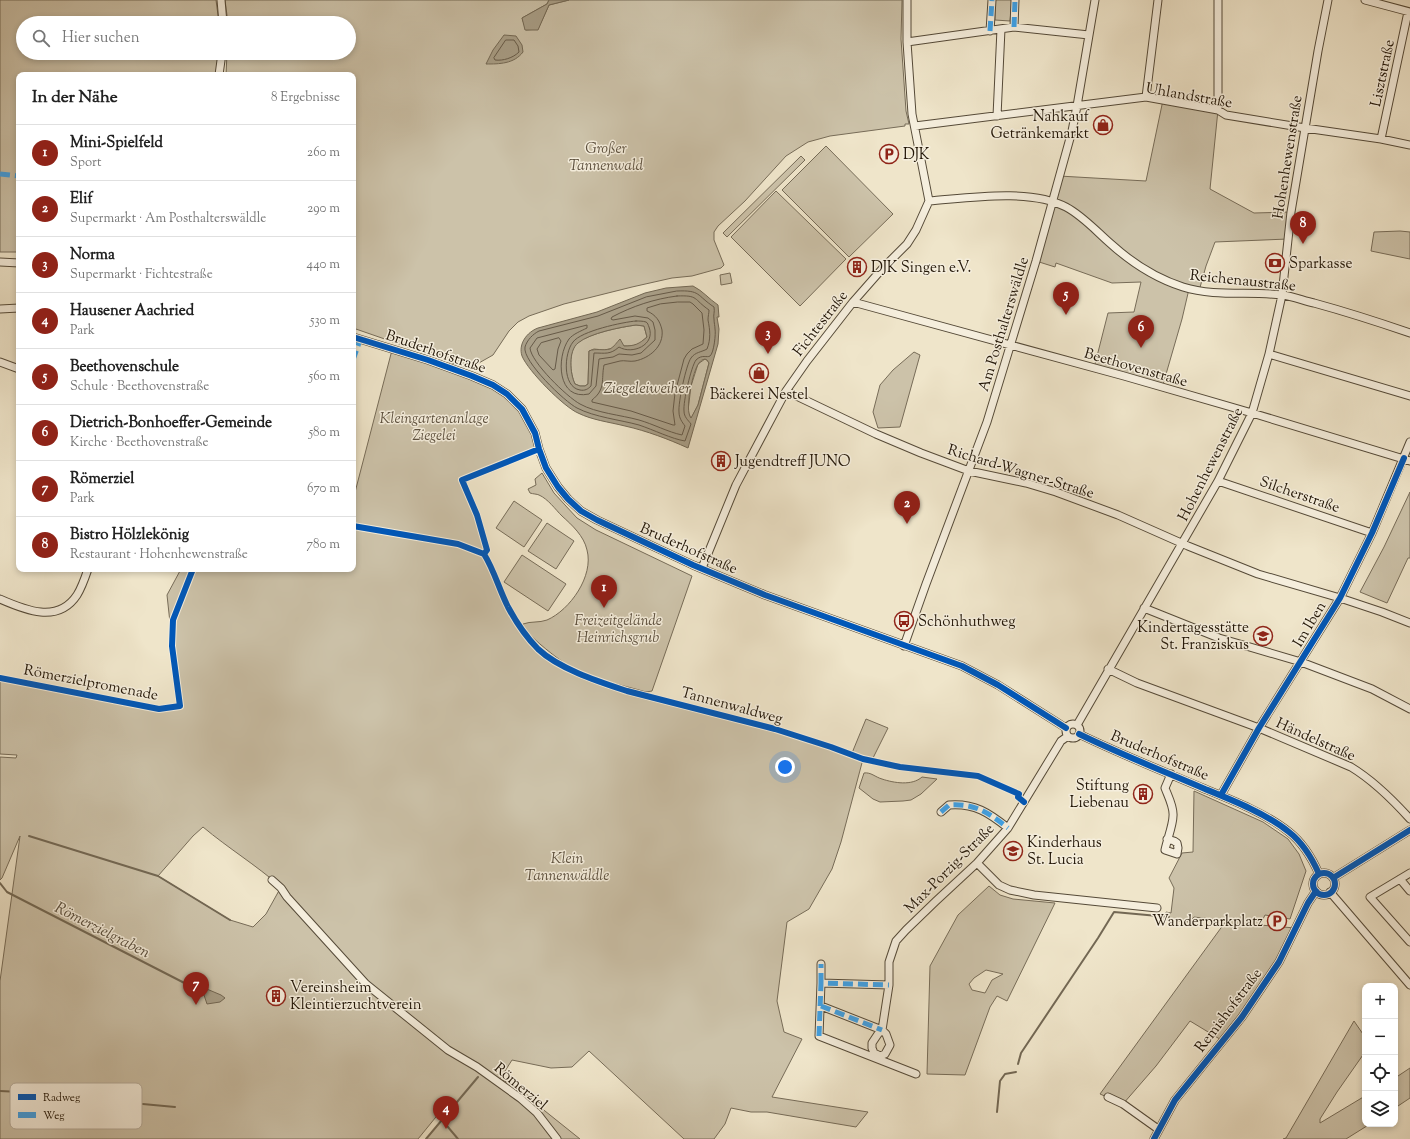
<!DOCTYPE html>
<html lang="de">
<head>
<meta charset="utf-8">
<style>
  :root { --surface:#fff; --page:#f6f6f6; --text:#222; --muted:#767676; --line:#e0e0e0; --accent:#8f2418 }
  body { margin:0; font-family:"Sorts Mill Goudy",serif; background:var(--page); color:var(--text) }
  .controls { position:absolute; right:12px; bottom:12px; display:grid; overflow:hidden; border-radius:8px; box-shadow:0 2px 6px #0003 }
  .controls button { width:36px; height:36px; display:grid; place-items:center; padding:0; border:0; border-bottom:1px solid var(--line); background:var(--surface); color:var(--text); font:20px sans-serif }
  .you { position:absolute; left:785px; top:767px; width:14px; height:14px; margin:-10px; border:3px solid #fff; border-radius:50%; background:#1a73e8; box-shadow:0 0 0 6px #1a73e833 }
  .badge { display:grid; place-items:center; width:26px; height:26px; border-radius:50%; background:var(--accent); color:#fff; font-size:13px; font-weight:700 }
  .pin { position:absolute; translate:-50% -33px; filter:drop-shadow(0 1px 2px #0008) }
  .pin::after { content:''; position:absolute; top:21px; width:14px; height:12px; background:inherit; clip-path:polygon(0 0,100% 0,50% 100%) }
  .list { margin:0; padding:0; list-style:none }
  h2 { display:flex; justify-content:space-between; align-items:center; height:52px; margin:0; padding:0 16px; font-size:17px }
  h2 small { font-size:13px; font-weight:400; color:var(--muted) }
  .list li { display:grid; grid-template-columns:26px 1fr auto; gap:12px; align-items:center; box-sizing:border-box; height:56px; padding:0 16px; border-top:1px solid var(--line) }
  .list b { display:block; font-size:15px; white-space:nowrap }
  .list p { margin:0; font-size:13px; white-space:nowrap; color:var(--muted) }
  .list em { font-size:13px; font-style:normal; color:var(--muted) }
  .icon { flex:none; width:22px; height:22px; fill:none; stroke:currentColor; stroke-width:2; stroke-linecap:round; stroke-linejoin:round }
  .map { position:relative; flex:none; width:1410px; height:1139px; overflow:hidden }
  .search { position:absolute; background:var(--surface); box-shadow:0 2px 6px #0003; left:16px; top:16px; width:340px; height:44px; display:flex; align-items:center; gap:10px; box-sizing:border-box; padding:0 14px; border-radius:22px; color:var(--muted); font-size:15px }
  .panel { position:absolute; background:var(--surface); box-shadow:0 2px 6px #0003; left:16px; top:72px; width:340px; height:500px; border-radius:8px }
  .map>svg:first-child { display:block }
</style>
</head>
<body>
<div class="map">
<svg width="1410" height="1139" viewBox="0 0 1410 1139">
  <rect width="100%" height="100%" fill="#efe5ca"/>
  <filter id="stains"><feTurbulence type="fractalNoise" baseFrequency=".005" numOctaves="4"/><feColorMatrix values="0 0 0 0 .2 0 0 0 0 .09 0 0 0 0 .02 0 0 0 .5 -.17"/></filter>
  <radialGradient id="worn" r=".72"><stop offset=".6" stop-color="#630" stop-opacity="0"/><stop offset="1" stop-color="#630" stop-opacity=".3"/></radialGradient>
  <path fill="#ccc2a9" stroke="#776c58" fill-rule="evenodd" d="M0 0H216L219 23H23V53H219L216 75H19V252H0Z
    M225 0H549L547 4 522 18 526 30 538 29 549 5 569 0H902L901 39 906 111 909 124H905V126L830 136 808 142 786 156 745 201 718 226 714 232V240L724 265 721 268 692 276 672 278 632 287 564 304 529 316 518 322 509 331 493 355 470 368 449 362 450 359C443 356 433 351 425 353L353 328V75H226L227 53H349V23H228Z
    M995 0H1012L1010 21 995 20Z
    M1163 100 1218 110 1210 189 1254 213 1291 212 1288 239 1215 242 1206 266 1199 291 1189 289 1182 319 1162 388 1094 368 1108 313 1134 312 1141 282 1112 283 1056 263 1055 267 1036 261 1059 176 1146 181Z
    M826 146 893 214 849 257 782 190Z
    M801 156 805 160 727 237 723 233Z
    M776 191 846 259 800 306 731 237Z
    M1400 231 1410 232V259L1371 251 1374 232Z
    M730 273 732 283 721 285 720 275Z
    M636 325 644 326 647 337 639 344 632 346H624L604 350 594 349 589 351 588 384 585 386H580L575 384C570 374 568 351 577 343 590 333 621 327 636 325Z
    M392 350 493 385 522 409 539 449 462 480 477 515 487 550 484 554C494 571 499 590 508 607 516 622 526 637 538 649 559 669 600 682 627 691L775 729 831 747 863 759 841 842 832 869 809 909 787 922 777 1001 784 1032 802 1039 772 1097 868 1112 856 1127 767 1112H751L731 1108 725 1124 714 1139H684L589 1051 572 1067 551 1068 512 1060 500 1079 520 1088 540 1107 580 1139H426L442 1120 440 1112 418 1139H0V981L20 836 2 878 0 880V757L16 758 17 755 0 754V681L159 709 179 706 167 595 181 569H353V500ZM203 827C228 848 256 865 281 887L266 914 253 927 230 920 158 876 193 836Z
    M914 352 920 355 900 427 878 428 873 412 880 385 893 370Z
    M705 359 707 360 709 363 698 405 691 419 688 411 691 386 698 364Z
    M542 473 554 493 577 518 596 530 692 576 652 691 646 692C623 685 593 680 572 668 557 659 534 640 522 627L523 624C531 621 539 623 547 620 570 610 594 576 587 550 584 536 572 525 562 516 555 509 548 499 539 495 537 494 533 494 530 493L528 489 536 485 535 479Z
    M1410 492V558H1408L1387 603 1360 592 1384 547Z
    M514 501 542 520 524 547 496 528Z
    M547 523 574 541 556 569 528 551Z
    M522 555 566 584 548 611 504 582Z
    M866 719 888 728 872 760 852 753Z
    M864 773C871 772 875 777 882 779 894 783 912 786 922 777L937 779 921 794 911 800 903 801 880 802 873 799 859 788Z
    M1194 791 1263 822 1288 839 1299 854 1306 871 1290 919 1265 915 1260 925 1295 928 1279 962 1223 1041 1190 1021 1156 1066 1123 1104 1100 1094 1226 921 1194 917 1189 922 1164 920 1166 912 1171 913 1174 888 1169 878 1182 853 1193 852Z
    M989 886 1000 895 1013 899 1055 903 1007 1001 997 996 990 1007 965 1075 927 1074 930 966 958 915ZM986 970 1003 974 992 980 985 993 972 990 969 984 974 978Z
    M1354 1021 1365 1037V1052L1337 1092 1320 1119V1123L1365 1096V1124H1370L1346 1139H1283L1286 1138Z
    M1410 1068V1098L1395 1108V1078Z"/>
  <path fill="#a99f88" stroke="#736854" fill-rule="evenodd" d="M549 0H569L549 5 538 30H525L522 18 547 4Z
    M504 35 516 36 522 45 523 52C514 64 499 64 486 64L493 50Z
    M693 286C703 291 709 299 718 305L719 317H717L719 329 718 344 688 448C668 439 647 431 625 426 609 422 592 420 578 413 564 407 528 371 522 356 518 344 527 332 538 328L597 312 645 293 666 288ZM636 325 644 326 647 337C639 344 635 346 624 346L620 339C617 342 614 347 610 349 603 351 596 348 589 351L588 384 585 386H580L575 384C570 374 568 351 578 343 590 333 621 327 636 325ZM705 359 707 360 709 363 698 405 691 418C684 410 693 370 699 363 701 360 702 360 705 359Z
    M202 987 221 995 225 998 220 1002 207 1004 204 995 200 991Z"/>
  <g fill="none" stroke-linecap="round" stroke-linejoin="round">
    <path stroke="#665a48" stroke-width="1" d="M506 40H514L518 46 519 52C513 58 503 61 495 60L494 58Z
      M677 291C701 290 696 295 714 307 715 312 713 315 714 319 714 323 715 326 715 329 716 333 714 353 710 356 707 358 702 354 696 360 691 367 683 402 684 411 684 417 688 420 691 424L685 441C672 439 654 430 639 425 621 420 594 417 577 408 565 402 522 361 525 347 527 340 533 334 539 331L598 316 646 297Z
      M677 296C699 295 693 299 709 310 709 313 708 316 708 320 710 330 711 339 707 349 702 352 695 352 691 358 686 365 678 403 679 412 679 418 682 422 685 426L682 435C668 432 653 424 639 420 621 415 596 413 580 404 567 397 531 362 530 348L537 338 587 325V328C581 331 573 334 569 339 556 357 557 401 589 394L596 386 599 359 613 357 619 354 632 355 641 353 655 340V330L653 322 648 318 635 316 613 320 611 319 612 317C633 306 654 299 677 296Z
      M678 302H690L693 304 702 313 704 330 703 344 692 349 687 354 684 359 675 393 673 411 675 425H673L631 411 592 402V400C606 389 601 380 604 365 609 364 615 362 620 361 624 360 630 362 635 361 650 358 664 346 662 330 660 321 656 315 647 311V308L660 304Z
      M636 321C639 321 643 321 646 322 648 323 648 325 649 327 656 345 632 355 619 347 610 355 605 353 594 353L591 386C588 389 585 391 580 390 562 387 564 353 573 342 581 331 623 322 636 321Z
      M559 338 561 341 558 349 555 369 553 370 539 355 537 349 541 343Z"/>
    <path stroke="#736854" stroke-width="2" d="M29 836 158 876 230 920
      M0 883 7 892 200 991
      M1018 1064 1021 1053 1098 938 1114 912 1169 917
      M0 1091 103 1096 132 1103 175 1107
      M997 1112 1000 1081 1005 1074 1016 1072
      M442 1120 458 1139
      M426 1139 478 1077"/>
    <defs>
      <path id="minor" d="M221 0 223 23
        M1365 0 1410 12
        M1014 27 1015 0
        M990 31 992 0
        M907 42 1014 27 1089 35
        M219 75 222 53
        M1146 97 1158 0
        M1218 110V0
        M997 116 1001 29
        M915 126 1146 97 1218 110 1226 115 1305 128 1381 139 1410 145
        M1381 139 1408 12
        M929 201C968 198 1030 188 1066 207 1083 216 1096 231 1111 244 1132 263 1155 278 1183 287 1215 297 1249 291 1282 295 1293 296 1304 301 1314 303 1347 312 1378 322 1410 333
        M0 262 19 263
        M853 302 1124 376 1252 413 1410 461
        M0 309 19 308
        M353 337 428 360 472 376 493 385 507 394 522 409 535 433 539 449 546 468 558 487 568 499 581 511 597 520 693 565 765 595 962 666 998 685 1066 728
        M1269 354 1410 396
        M0 362 19 369
        M786 391 876 434 921 453 969 471 1026 483 1056 492 1118 515 1188 546 1258 574 1340 598 1382 612 1410 623
        M1218 481 1372 533
        M702 568 736 485 786 391 807 361 853 302 882 269 907 244 916 230 929 201 912 114 907 42V0
        M0 599C25 610 58 624 77 595 82 587 85 578 88 569
        M1144 608 1219 638 1301 662 1372 689 1410 709
        M904 646 926 584 987 422 1036 261 1072 131 1077 106 1095 0
        M1108 669 1137 683 1259 728 1351 767C1374 781 1392 799 1410 819
        M1066 731a7 7 0 1 1 14 0a7 7 0 1 1-14 0Z
        M1077 725 1218 481 1252 413 1269 354 1282 295 1291 212 1318 51 1328 0
        M1079 734C1120 754 1163 771 1205 789 1232 800 1267 814 1289 832 1303 843 1312 858 1319 874
        M1221 795 1259 728 1340 598 1372 533 1410 442
        M941 812 949 805C975 803 989 813 1008 828
        M1167 839 1174 841 1177 843 1178 848 1177 854 1165 850C1167 840 1173 825 1173 816 1174 807 1168 796 1165 788L1171 774
        M977 863 999 885 1010 890 1034 895 1157 908
        M1410 873 1370 897 1410 942
        M1313 884a11 11 0 1 1 22 0a11 11 0 1 1-22 0Z
        M1333 878 1410 830
        M1400 879 1410 891
        M272 880 281 888 287 897 366 984 448 1050 477 1067 520 1098 537 1113 557 1139
        M1330 892 1410 985
        M821 983V964
        M889 985 821 983 819 1036 916 1074
        M821 1006 882 1030 886 1034 890 1045 885 1054 880 1056 874 1053 872 1048V1043L878 1034 882 1030 889 985V962L896 941 906 930 936 901 977 863 1008 828 1061 741 1068 736
        M1108 1097 1123 1104 1158 1129
        M1154 1139 1175 1100 1242 1017 1279 962 1308 903 1316 891"/>
    </defs>
    <use href="#minor" stroke="#554a38" stroke-width="9"/>
    <use href="#minor" stroke="#f5eedd" stroke-width="7"/>
    <path stroke="#3ea2e9" stroke-width="5" stroke-dasharray="10 5" stroke-linecap="butt" d="M1014 27 1015 0
      M990 31 992 0
      M0 174 19 176
      M353 360 360 340
      M941 812 949 805C975 803 989 813 1008 828
      M821 983V964
      M821 1006 882 1030
      M819 1036 821 983 889 985"/>
    <defs>
      <path id="cycleway" d="M353 337 428 360 472 376 493 385 507 394 522 409 535 433 539 449 546 468 558 487 568 499 581 511 597 520 693 565 765 595 962 666 998 685 1066 728
        M539 449 462 480 477 515 487 550 484 554C494 570 499 589 508 607 516 622 526 637 538 649 559 669 600 682 627 691L775 729 831 747 863 759 900 767 978 776 1019 794 1018 797 1024 802
        M353 526 458 544 484 554
        M0 678 159 709 180 706 172 646 173 620 193 569
        M1079 734C1120 754 1163 771 1205 789 1232 800 1267 814 1289 832 1303 843 1312 858 1319 874
        M1221 795 1259 728 1340 598 1372 533 1404 458
        M1313 884a11 11 0 1 1 22 0a11 11 0 1 1-22 0Z
        M1333 878 1410 830
        M1154 1139 1175 1100 1242 1017 1279 962 1308 903 1316 891"/>
    </defs>
    <use href="#cycleway" stroke="#f5eedd" stroke-width="8"/>
    <use href="#cycleway" stroke="#0057b8" stroke-width="6"/>
  </g>
  <defs>
    <symbol id="shop-ring" viewBox="-11 -11 22 22"><circle r="9.5" fill="#f5eedd" stroke="#8f2418" stroke-width="1.5"/><path d="M-5-2.5h2.3a2.7 3.5 0 0 1 5.4 0H5L5.5 6h-11ZM-1.5-2.5h3a1.5 2.3 0 0 0-3 0Z" fill="#8f2418"/></symbol>
    <symbol id="parking-ring" viewBox="-11 -11 22 22"><circle r="9.5" fill="#f5eedd" stroke="#8f2418" stroke-width="1.5"/><path d="M-3.5-5.5H1a3.5 3.5 0 0 1 0 7H-1V5.5H-3.5ZM-1-3.4V-.6H.8a1.4 1.4 0 0 0 0-2.8Z" fill="#8f2418"/></symbol>
    <symbol id="bank-ring" viewBox="-11 -11 22 22"><circle r="9.5" fill="#f5eedd" stroke="#8f2418" stroke-width="1.5"/><path d="M-6-4H6V4H-6ZM0-2.3a2.3 2.3 0 1 0 0 4.6a2.3 2.3 0 1 0 0-4.6Z" fill="#8f2418"/></symbol>
    <symbol id="building-ring" viewBox="-11 -11 22 22"><circle r="9.5" fill="#f5eedd" stroke="#8f2418" stroke-width="1.5"/><path d="M-4-6H4V6H1V3H-1V6H-4ZM-2.5-4.3h1.7v1.8h-1.7ZM.8-4.3h1.7v1.8H.8ZM-2.5-1h1.7V.8h-1.7ZM.8-1h1.7V.8H.8Z" fill="#8f2418"/></symbol>
    <symbol id="bus-ring" viewBox="-11 -11 22 22"><circle r="9.5" fill="#f5eedd" stroke="#8f2418" stroke-width="1.5"/><path d="M-5-6H5V4H4V6H2V4H-2V6H-4V4H-5ZM-3.5-4V0h7V-4ZM-3.5 1.2v1.5H-2V1.2ZM2 1.2v1.5H3.5V1.2Z" fill="#8f2418"/></symbol>
    <symbol id="school-ring" viewBox="-11 -11 22 22"><circle r="9.5" fill="#f5eedd" stroke="#8f2418" stroke-width="1.5"/><path d="M0-5L7-2L0 1L-7-2ZM-4 1L0 2.5L4 1V4Q0 6-4 4Z" fill="#8f2418"/></symbol>
  </defs>
  <g fill-rule="evenodd">
    <use href="#shop-ring" x="1092" y="114" width="22" height="22"/>
    <use href="#parking-ring" x="878" y="143" width="22" height="22"/>
    <use href="#bank-ring" x="1264" y="252" width="22" height="22"/>
    <use href="#building-ring" x="846" y="256" width="22" height="22"/>
    <use href="#shop-ring" x="748" y="362" width="22" height="22"/>
    <use href="#building-ring" x="710" y="450" width="22" height="22"/>
    <use href="#bus-ring" x="893" y="610" width="22" height="22"/>
    <use href="#school-ring" x="1252" y="625" width="22" height="22"/>
    <use href="#building-ring" x="1132" y="783" width="22" height="22"/>
    <use href="#school-ring" x="1002" y="840" width="22" height="22"/>
    <use href="#parking-ring" x="1266" y="910" width="22" height="22"/>
    <use href="#building-ring" x="265" y="985" width="22" height="22"/>
  </g>
  <g text-anchor="middle" stroke-width="3" stroke-linejoin="round" paint-order="stroke">
    <g font-size="15" fill="#221607" stroke="#f5eedd">
      <text transform="translate(1382 73) rotate(-78)" y="5">Lisztstraße</text>
      <text transform="translate(1189 95) rotate(10)" y="5">Uhlandstraße</text>
      <text transform="translate(1287 157) rotate(-81)" y="5">Hohenhewenstraße</text>
      <text transform="translate(1243 280) rotate(6)" y="5">Reichenaustraße</text>
      <text transform="translate(820 323) rotate(-52)" y="5">Fichtestraße</text>
      <text transform="translate(1003 324) rotate(-73)" y="5">Am Posthalterswäldle</text>
      <text transform="translate(436 351) rotate(19)" y="5">Bruderhofstraße</text>
      <text transform="translate(1136 367) rotate(16)" y="5">Beethovenstraße</text>
      <text transform="translate(1210 464) rotate(-63)" y="5">Hohenhewenstraße</text>
      <text transform="translate(1021 471) rotate(17)" y="5">Richard-Wagner-Straße</text>
      <text transform="translate(1300 494) rotate(19)" y="5">Silcherstraße</text>
      <text transform="translate(689 548) rotate(24)" y="5">Bruderhofstraße</text>
      <text transform="translate(1309 624) rotate(-59)" y="5">Im Iben</text>
      <text transform="translate(91 682) rotate(11)" y="5">Römerzielpromenade</text>
      <text transform="translate(732 705) rotate(15)" y="5">Tannenwaldweg</text>
      <text transform="translate(1316 739) rotate(24)" y="5">Händelstraße</text>
      <text transform="translate(1160 755) rotate(23)" y="5">Bruderhofstraße</text>
      <text transform="translate(949 868) rotate(-45)" y="5">Max-Porzig-Straße</text>
      <text transform="translate(1228 1010) rotate(-53)" y="5">Remishofstraße</text>
      <text transform="translate(521 1086) rotate(40)" y="5">Römerziel</text>
    </g>
    <g font-size="15" fill="#221607" stroke="#f5eedd" text-anchor="start">
      <text x="1089" y="121" text-anchor="end">Nahkauf<tspan x="1089" dy="17">Getränkemarkt</tspan></text>
      <text x="903" y="159">DJK</text>
      <text x="1289" y="268">Sparkasse</text>
      <text x="871" y="272">DJK Singen e.V.</text>
      <text x="759" y="399" text-anchor="middle">Bäckerei Nestel</text>
      <text x="735" y="466">Jugendtreff JUNO</text>
      <text x="918" y="626">Schönhuthweg</text>
      <text x="1249" y="632" text-anchor="end">Kindertagesstätte<tspan x="1249" dy="17">St. Franziskus</tspan></text>
      <text x="1129" y="790" text-anchor="end">Stiftung<tspan x="1129" dy="17">Liebenau</tspan></text>
      <text x="1027" y="847">Kinderhaus<tspan x="1027" dy="17">St. Lucia</tspan></text>
      <text x="1263" y="926" text-anchor="end">Wanderparkplatz</text>
      <text x="290" y="992">Vereinsheim<tspan x="290" dy="17">Kleintierzuchtverein</tspan></text>
    </g>
    <g font-size="15" font-style="italic" fill="#5e5240" stroke="#f5eedd">
      <text x="606" y="153">Großer<tspan x="606" dy="17">Tannenwald</tspan></text>
      <text x="434" y="423">Kleingartenanlage<tspan x="434" dy="17">Ziegelei</tspan></text>
      <text x="618" y="625">Freizeitgelände<tspan x="618" dy="17">Heinrichsgrub</tspan></text>
      <text x="567" y="863">Klein<tspan x="567" dy="17">Tannenwäldle</tspan></text>
    </g>
    <g font-size="16" font-style="italic" fill="#584d3b" stroke="#f5eedd">
      <text x="647" y="393">Ziegeleiweiher</text>
      <text transform="translate(103 929) rotate(27)" y="6">Römerzielgraben</text>
    </g>
  </g>
  <rect x="10" y="1083" width="132" height="46" rx="6" fill="#f5eedd" stroke="#b6ad9d" stroke-width="1"/>
  <rect x="18" y="1094" width="18" height="6" fill="#0057b8"/>
  <rect x="18" y="1112" width="18" height="6" fill="#3ea2e9"/>
  <g font-size="11" fill="#221607">
    <text x="43" y="1101">Radweg</text>
    <text x="43" y="1119">Weg</text>
  </g>
  <rect width="100%" height="100%" filter="url(#stains)"/>
  <rect width="100%" height="100%" fill="url(#worn)"/>
</svg>
<div class="controls">
<button>+</button>
<button>−</button>
<button><svg class="icon" aria-label="locate" viewBox="0 0 24 24"><circle cx="12" cy="12" r="6"/><path d="M12 2v4M12 18v4M2 12h4M18 12h4"/></svg></button>
<button><svg class="icon" aria-label="layers" viewBox="0 0 24 24"><path d="M12 4l9 5-9 5-9-5zM3 14l9 5 9-5"/></svg></button>
</div>
<div class="you"></div>
<div class="pin badge" style="left:604px;top:608px">1</div>
<div class="pin badge" style="left:907px;top:524px">2</div>
<div class="pin badge" style="left:768px;top:354px">3</div>
<div class="pin badge" style="left:446px;top:1129px">4</div>
<div class="pin badge" style="left:1066px;top:315px">5</div>
<div class="pin badge" style="left:1141px;top:348px">6</div>
<div class="pin badge" style="left:196px;top:1005px">7</div>
<div class="pin badge" style="left:1303px;top:244px">8</div>
<div class="search"><svg class="icon" aria-label="search" viewBox="0 0 24 24"><circle cx="10" cy="10" r="6"/><path d="M15 15l6 6"/></svg>Hier suchen</div>
<section class="panel">
<h2>In der Nähe<small>8 Ergebnisse</small></h2>
<ul class="list">
<li><span class="badge">1</span><div><b>Mini-Spielfeld</b><p>Sport</p></div><em>260 m</em></li>
<li><span class="badge">2</span><div><b>Elif</b><p>Supermarkt · Am Posthalterswäldle</p></div><em>290 m</em></li>
<li><span class="badge">3</span><div><b>Norma</b><p>Supermarkt · Fichtestraße</p></div><em>440 m</em></li>
<li><span class="badge">4</span><div><b>Hausener Aachried</b><p>Park</p></div><em>530 m</em></li>
<li><span class="badge">5</span><div><b>Beethovenschule</b><p>Schule · Beethovenstraße</p></div><em>560 m</em></li>
<li><span class="badge">6</span><div><b>Dietrich-Bonhoeffer-Gemeinde</b><p>Kirche · Beethovenstraße</p></div><em>580 m</em></li>
<li><span class="badge">7</span><div><b>Römerziel</b><p>Park</p></div><em>670 m</em></li>
<li><span class="badge">8</span><div><b>Bistro Hölzlekönig</b><p>Restaurant · Hohenhewenstraße</p></div><em>780 m</em></li>
</ul>
</section>
</div>
</body>
</html>
